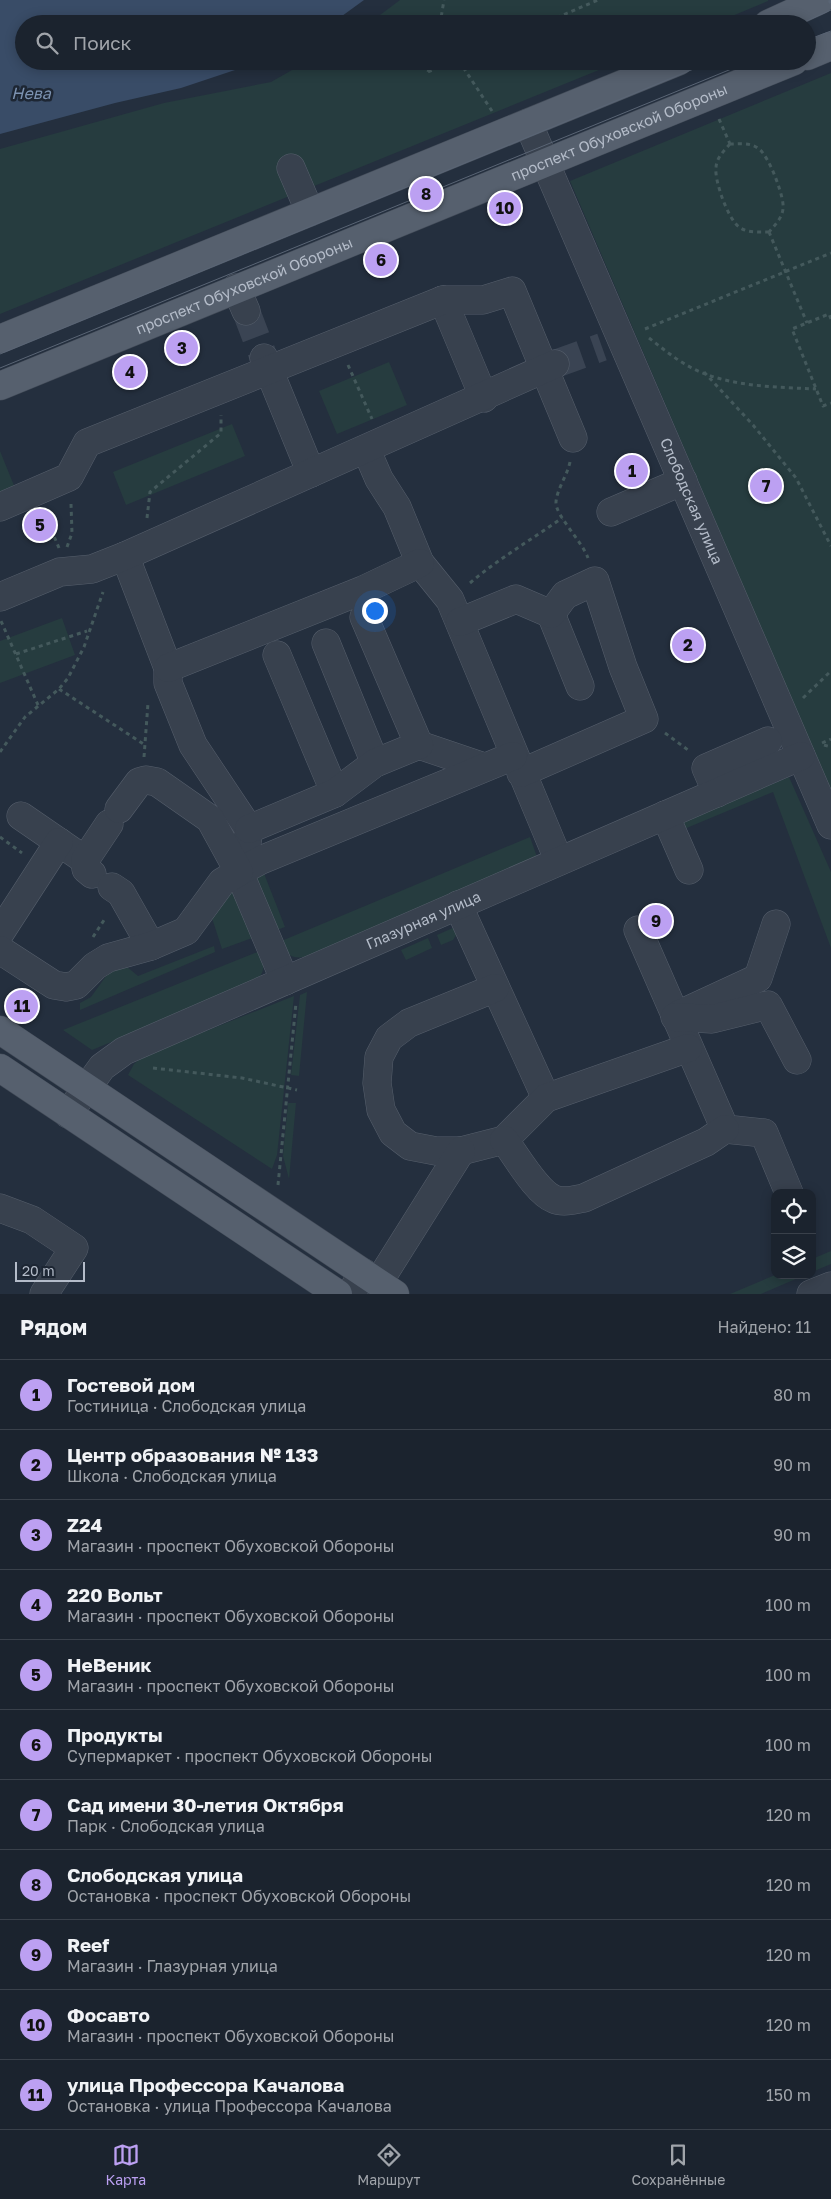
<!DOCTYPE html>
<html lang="ru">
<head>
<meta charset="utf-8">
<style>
  :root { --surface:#1b232e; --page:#242b36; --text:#f1f3f6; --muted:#a0a4aa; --line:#39404a; --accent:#bca0f2 }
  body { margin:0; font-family:"Golos Text",sans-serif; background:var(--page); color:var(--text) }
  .controls { position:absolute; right:15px; bottom:15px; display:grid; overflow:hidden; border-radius:10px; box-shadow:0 2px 12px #0003 }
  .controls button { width:45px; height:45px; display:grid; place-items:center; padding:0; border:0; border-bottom:1px solid var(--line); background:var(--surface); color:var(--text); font:25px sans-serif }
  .scale { position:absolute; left:15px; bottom:12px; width:70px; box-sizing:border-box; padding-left:5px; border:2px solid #b4bcc9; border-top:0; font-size:14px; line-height:18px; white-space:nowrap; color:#b4bcc9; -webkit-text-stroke:4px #1d2633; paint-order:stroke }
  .you { position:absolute; left:374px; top:610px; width:18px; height:18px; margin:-12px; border:4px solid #fff; border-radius:50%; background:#1a73e8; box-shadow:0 0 0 8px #1a73e833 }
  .badge { display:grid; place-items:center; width:32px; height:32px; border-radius:50%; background:var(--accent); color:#111; font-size:16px; font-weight:700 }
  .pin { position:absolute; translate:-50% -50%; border:2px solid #fff; box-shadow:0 1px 5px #0006 }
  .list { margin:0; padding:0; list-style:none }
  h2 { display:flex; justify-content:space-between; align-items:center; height:65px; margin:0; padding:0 20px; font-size:21px }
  h2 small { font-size:16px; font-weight:400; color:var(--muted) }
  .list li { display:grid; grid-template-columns:32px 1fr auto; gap:15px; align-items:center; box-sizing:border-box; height:70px; padding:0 20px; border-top:1px solid var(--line) }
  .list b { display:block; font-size:19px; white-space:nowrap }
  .list p { margin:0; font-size:16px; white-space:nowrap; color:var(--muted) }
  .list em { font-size:16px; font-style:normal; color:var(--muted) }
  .icon { flex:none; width:28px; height:28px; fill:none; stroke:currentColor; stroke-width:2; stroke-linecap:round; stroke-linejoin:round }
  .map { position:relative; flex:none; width:831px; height:1294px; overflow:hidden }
  .search { position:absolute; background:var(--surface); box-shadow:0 2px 12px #0003; left:15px; right:15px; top:15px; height:55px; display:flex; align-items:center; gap:12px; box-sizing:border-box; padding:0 18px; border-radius:28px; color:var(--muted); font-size:19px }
  .sheet { height:835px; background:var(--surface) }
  nav { display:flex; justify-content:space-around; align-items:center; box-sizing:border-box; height:70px; border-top:1px solid var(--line); background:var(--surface); font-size:14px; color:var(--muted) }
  nav a { display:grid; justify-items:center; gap:2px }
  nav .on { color:var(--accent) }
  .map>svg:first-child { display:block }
</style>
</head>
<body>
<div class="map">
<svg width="831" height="1294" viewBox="0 0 831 1294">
  <rect width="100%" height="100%" fill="#242f3e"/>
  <path fill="#263c3f" d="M400 0H768V1L713 24H368Z
    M308 61H621L0 314V149L164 103 271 82Z
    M831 73V792L570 181Z
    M389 362 407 405 337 434 319 391Z
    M232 424 245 456 126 505 113 472Z
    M0 451 15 488 0 494Z
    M62 618 75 655 0 683V641Z
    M789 777 831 872V948L773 792 677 832 684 821Z
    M530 837 537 857 305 957C291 959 285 954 279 942Z
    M263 871 285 927 274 931 255 881 256 874Z
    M230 892 234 893 255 937 222 949 211 915Z
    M455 927 458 932 453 940 441 945 437 935Z
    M428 938 432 948 406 960 401 950Z
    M214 946 215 952 80 1010V1003L91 997 109 972 126 966 138 976Z
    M260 951C266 965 265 976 251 984L92 1050 63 1030Z
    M307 992 299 1076 291 1075 300 995Z
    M294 996 277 1155 272 1169 128 1075 134 1064 143 1056Z
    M288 1103H296L289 1179 283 1156Z
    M831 1251V1264L812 1272V1259Z
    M775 1275H805L761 1294H730Z"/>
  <path fill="#394c67" d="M0 0H364L331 24H24V61H262L181 88 115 103 0 134Z"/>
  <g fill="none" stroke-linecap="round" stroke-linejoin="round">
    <path stroke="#3a4453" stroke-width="28" stroke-dasharray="28 14" stroke-linecap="butt" d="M246 311 264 358
      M555 364 602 347"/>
    <defs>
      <g id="minor">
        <path id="s1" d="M528 123 831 825"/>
        <path d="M291 168 310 212"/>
        <path d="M236 288 246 311"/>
        <path d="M443 300 484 398"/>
        <path d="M264 358 311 473"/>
        <path d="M366 449 379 479 397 507 420 563 450 600 559 861"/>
        <path d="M0 507 69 477 87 443 443 300H483L512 291 573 438"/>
        <path d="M611 512 683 481"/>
        <path d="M125 556 168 668V683L193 745 249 829 246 849 239 872 285 981"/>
        <path d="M0 597 60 572 92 569 125 556 555 364"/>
        <path d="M551 614 580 686"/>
        <path d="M460 622 516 599 551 614 565 595 595 581 623 667 644 719 521 773"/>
        <path d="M326 643 375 763"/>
        <path d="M277 655 335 793"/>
        <path d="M168 668 363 590 420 563"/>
        <path d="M419 745 484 767"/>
        <path d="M717 793 706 768 768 741"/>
        <path d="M665 815 689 870"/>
        <path d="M21 816 85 860"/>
        <path d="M249 829 335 793 375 763 419 745 364 617"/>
        <path d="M239 872 261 860 513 756"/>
        <path d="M92 874 86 869 85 860 109 824"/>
        <path d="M112 887 121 893 151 946"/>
        <path d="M458 905 546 1098"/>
        <path d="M638 930 725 1129 764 1133 789 1193"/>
        <path d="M0 933 59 842"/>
        <path d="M0 950 54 985 66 987 76 985 95 966 108 958 151 946 186 931 222 882 239 872 210 819 157 782 146 780 139 782 119 809"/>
        <path d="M495 988 409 1023 389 1038 379 1057 377 1083 381 1110 393 1133 410 1146 436 1151H461L504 1140 546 1098 688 1048"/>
        <path d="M678 1015 758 978 776 924"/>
        <path d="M675 1017 712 1019 768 1005 797 1060"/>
        <path id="s2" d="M68 1114 102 1067 124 1051 801 756"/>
        <path d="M504 1140C516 1155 536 1192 554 1199 563 1203 574 1200 584 1198L706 1142 725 1129"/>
        <path d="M0 1208 32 1220 74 1248 44 1294"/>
        <path d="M378 1283 461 1151"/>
        <path d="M350 1294 364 1273"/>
        <path d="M811 1294 831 1286"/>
      </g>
      <g id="major">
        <path d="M768 24 820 0"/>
        <path d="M807 56 831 46"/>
        <path d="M0 339 679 61"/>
        <path id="s3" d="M0 386 794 61"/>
        <path d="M0 1030 395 1294"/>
        <path d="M0 1068 338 1294"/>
      </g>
    </defs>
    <use href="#minor" stroke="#565f6c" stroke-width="29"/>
    <use href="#major" stroke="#414a57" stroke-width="29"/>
    <path stroke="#44595c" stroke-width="3" stroke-dasharray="4 4" stroke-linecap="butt" d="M440 24 444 0
      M542 24 598 0
      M459 61 492 111
      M428 72 451 61
      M428 72 432 61
      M719 119 730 144
      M730 144C724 151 717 157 716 167 714 180 728 219 739 227 747 233 759 232 769 232
      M730 144C739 144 751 142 759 149 769 156 785 198 783 209 782 218 775 225 769 232
      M769 232 807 323
      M831 319 829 314 792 329 823 406 831 403
      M645 329 831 253
      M649 338C662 348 675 359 690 367 727 387 775 387 816 389
      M348 365 372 419
      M704 372 753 425 796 478 831 546
      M570 462C567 476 557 489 556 502 555 515 582 541 588 558
      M45 515 59 548
      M147 518 150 492 221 433V415
      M67 547 72 533 71 504
      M470 583C498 559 531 540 562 518
      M1 621 38 705
      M16 654 87 631
      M59 689 145 745
      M803 698 831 671
      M665 733 688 750
      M822 743 831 739
      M824 745 831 747
      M0 752 25 717 59 689 68 678 84 647 103 592
      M144 757 148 703
      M0 837 22 853
      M93 937 106 917
      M153 1068 242 1078 297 1090
      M278 1185 296 1003"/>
    <use href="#minor" stroke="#38414e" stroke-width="28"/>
    <use href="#major" stroke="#56606e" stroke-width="28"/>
    <path stroke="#5a6575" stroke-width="1" d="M800 24 831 10
      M807 40 831 31
      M0 354 713 61
      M0 368 751 61"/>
    <path stroke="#5a6575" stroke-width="4" stroke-dasharray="5 5" stroke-linecap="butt" d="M830 0 831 3"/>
  </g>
  <g text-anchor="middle" stroke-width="5" stroke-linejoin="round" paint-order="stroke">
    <g font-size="15" fill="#b4bcc9" stroke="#1d2633">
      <text dy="5" stroke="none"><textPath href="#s3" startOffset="669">проспект Обуховской Обороны</textPath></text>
      <text dy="5" stroke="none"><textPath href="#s3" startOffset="264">проспект Обуховской Обороны</textPath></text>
      <text dy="5" stroke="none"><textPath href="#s1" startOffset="412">Слободская улица</textPath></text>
      <text dy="5" stroke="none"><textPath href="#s2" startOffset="412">Глазурная улица</textPath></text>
    </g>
    <g font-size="16" font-style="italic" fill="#7c92b1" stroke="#1d2633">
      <text x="31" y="99">Нева</text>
    </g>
  </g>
</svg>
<div class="controls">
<button><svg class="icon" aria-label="locate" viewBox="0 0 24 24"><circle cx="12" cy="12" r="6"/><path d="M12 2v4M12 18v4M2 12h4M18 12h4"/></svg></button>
<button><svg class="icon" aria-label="layers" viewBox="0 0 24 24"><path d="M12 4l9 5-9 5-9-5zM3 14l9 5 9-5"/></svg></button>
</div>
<div class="scale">20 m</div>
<div class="you"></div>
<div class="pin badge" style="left:632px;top:471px">1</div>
<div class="pin badge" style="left:688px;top:645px">2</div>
<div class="pin badge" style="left:182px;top:348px">3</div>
<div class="pin badge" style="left:130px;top:372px">4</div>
<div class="pin badge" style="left:40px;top:525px">5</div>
<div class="pin badge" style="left:381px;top:260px">6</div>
<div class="pin badge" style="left:766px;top:486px">7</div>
<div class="pin badge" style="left:426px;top:194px">8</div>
<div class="pin badge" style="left:656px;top:921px">9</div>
<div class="pin badge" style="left:505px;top:208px">10</div>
<div class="pin badge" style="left:22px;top:1006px">11</div>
<div class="search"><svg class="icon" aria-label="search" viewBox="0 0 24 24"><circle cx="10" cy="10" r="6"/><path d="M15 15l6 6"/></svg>Поиск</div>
</div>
<section class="sheet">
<h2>Рядом<small>Найдено: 11</small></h2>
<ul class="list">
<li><span class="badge">1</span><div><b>Гостевой дом</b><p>Гостиница · Слободская улица</p></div><em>80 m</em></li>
<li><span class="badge">2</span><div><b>Центр образования № 133</b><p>Школа · Слободская улица</p></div><em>90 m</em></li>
<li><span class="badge">3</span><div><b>Z24</b><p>Магазин · проспект Обуховской Обороны</p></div><em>90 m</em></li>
<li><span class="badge">4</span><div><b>220 Вольт</b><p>Магазин · проспект Обуховской Обороны</p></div><em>100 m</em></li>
<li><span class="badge">5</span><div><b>НеВеник</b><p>Магазин · проспект Обуховской Обороны</p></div><em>100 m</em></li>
<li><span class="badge">6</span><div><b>Продукты</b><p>Супермаркет · проспект Обуховской Обороны</p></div><em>100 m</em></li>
<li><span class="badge">7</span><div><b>Сад имени 30-летия Октября</b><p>Парк · Слободская улица</p></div><em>120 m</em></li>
<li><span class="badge">8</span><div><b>Слободская улица</b><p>Остановка · проспект Обуховской Обороны</p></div><em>120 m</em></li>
<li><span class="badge">9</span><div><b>Reef</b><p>Магазин · Глазурная улица</p></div><em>120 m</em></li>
<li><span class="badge">10</span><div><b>Фосавто</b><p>Магазин · проспект Обуховской Обороны</p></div><em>120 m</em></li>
<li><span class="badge">11</span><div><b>улица Профессора Качалова</b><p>Остановка · улица Профессора Качалова</p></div><em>150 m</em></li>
</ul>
</section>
<nav>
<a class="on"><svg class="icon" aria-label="map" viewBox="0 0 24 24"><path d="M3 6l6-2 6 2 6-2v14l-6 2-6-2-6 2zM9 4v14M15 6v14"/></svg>Карта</a>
<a><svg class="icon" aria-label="directions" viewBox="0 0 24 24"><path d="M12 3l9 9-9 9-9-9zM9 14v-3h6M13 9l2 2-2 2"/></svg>Маршрут</a>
<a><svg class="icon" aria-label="saved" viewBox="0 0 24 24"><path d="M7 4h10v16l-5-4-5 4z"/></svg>Сохранённые</a>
</nav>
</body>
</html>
